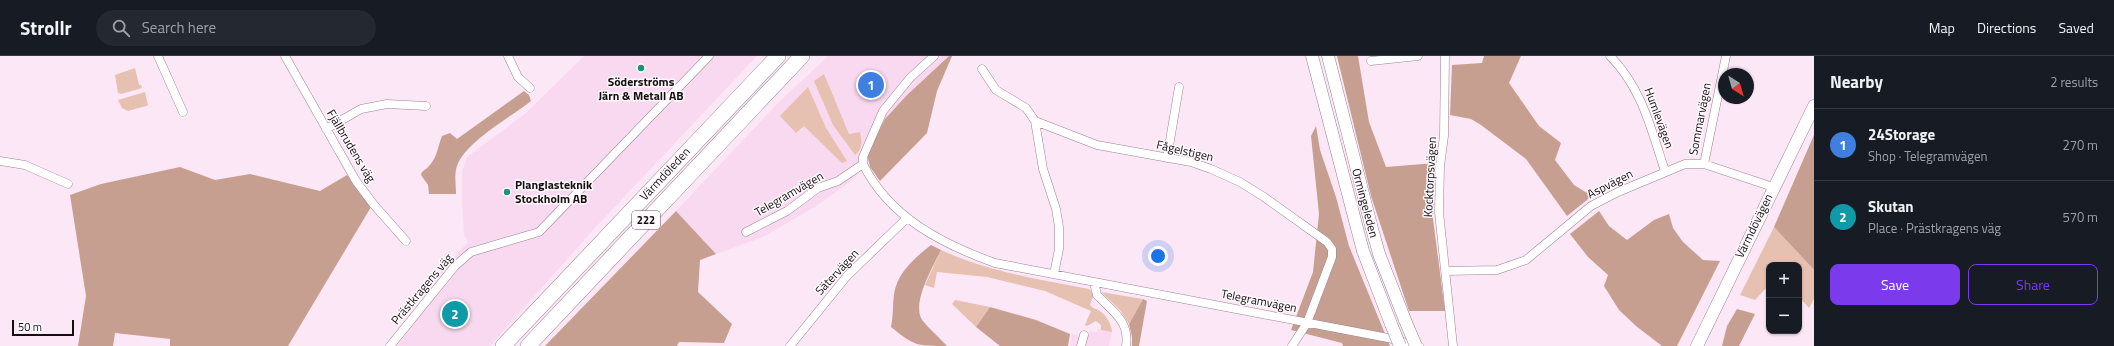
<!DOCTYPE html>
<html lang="en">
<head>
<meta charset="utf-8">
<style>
  :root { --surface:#171b24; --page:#242831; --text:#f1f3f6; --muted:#9ea1a6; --line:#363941; --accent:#7c3aed }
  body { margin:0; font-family:"Titillium Web",sans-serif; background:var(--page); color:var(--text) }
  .controls { position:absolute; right:12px; bottom:12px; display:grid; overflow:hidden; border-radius:8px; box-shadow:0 1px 3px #0004 }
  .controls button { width:36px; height:36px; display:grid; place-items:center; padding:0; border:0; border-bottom:1px solid var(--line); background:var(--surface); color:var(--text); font:20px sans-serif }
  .compass { position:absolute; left:1718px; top:12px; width:36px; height:36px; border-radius:50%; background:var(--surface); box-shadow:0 1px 3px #0004; rotate:143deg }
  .scale { position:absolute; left:12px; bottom:10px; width:62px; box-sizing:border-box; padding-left:4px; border:2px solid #160d13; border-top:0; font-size:11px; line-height:14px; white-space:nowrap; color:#160d13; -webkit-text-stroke:3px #fffafd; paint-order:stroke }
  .you { position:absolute; left:1158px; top:200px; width:14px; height:14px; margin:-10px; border:3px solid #fff; border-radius:50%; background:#1a73e8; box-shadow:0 0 0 6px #1a73e833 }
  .badge { display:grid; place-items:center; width:26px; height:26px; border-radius:50%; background:var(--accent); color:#fff; font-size:13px; font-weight:700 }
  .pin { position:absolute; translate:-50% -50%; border:2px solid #fff; box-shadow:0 1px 4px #0006 }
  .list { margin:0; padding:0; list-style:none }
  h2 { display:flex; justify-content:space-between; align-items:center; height:52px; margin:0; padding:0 16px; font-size:17px }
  h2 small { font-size:13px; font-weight:400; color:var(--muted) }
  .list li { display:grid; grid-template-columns:26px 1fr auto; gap:12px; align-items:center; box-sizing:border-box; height:72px; padding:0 16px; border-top:1px solid var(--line) }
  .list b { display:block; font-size:15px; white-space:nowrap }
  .list p { margin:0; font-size:13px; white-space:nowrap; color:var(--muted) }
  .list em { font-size:13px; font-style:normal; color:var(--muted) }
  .actions { display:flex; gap:8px; padding:12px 16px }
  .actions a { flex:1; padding:9px 0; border:1px solid var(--accent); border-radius:8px; text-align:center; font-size:14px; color:var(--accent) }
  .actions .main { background:var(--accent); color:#fff }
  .icon { flex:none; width:22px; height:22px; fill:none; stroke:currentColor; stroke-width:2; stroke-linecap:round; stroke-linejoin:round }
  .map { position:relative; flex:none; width:1814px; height:290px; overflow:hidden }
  header { display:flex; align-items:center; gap:24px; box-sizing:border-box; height:56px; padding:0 20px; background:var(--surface); border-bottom:1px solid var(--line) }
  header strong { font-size:19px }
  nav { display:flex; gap:22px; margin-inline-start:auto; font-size:14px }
  .search { width:280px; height:36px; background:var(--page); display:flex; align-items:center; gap:10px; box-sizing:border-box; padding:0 14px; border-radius:22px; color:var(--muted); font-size:15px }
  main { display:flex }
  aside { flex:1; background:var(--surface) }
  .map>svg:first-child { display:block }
</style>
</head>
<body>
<header>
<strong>Strollr</strong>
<div class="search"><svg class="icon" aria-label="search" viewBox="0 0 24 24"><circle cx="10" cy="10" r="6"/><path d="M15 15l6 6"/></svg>Search here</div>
<nav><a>Map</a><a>Directions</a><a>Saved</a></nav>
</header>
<main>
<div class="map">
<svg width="1814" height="290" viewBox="0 0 1814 290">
  <rect width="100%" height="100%" fill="#fce7f6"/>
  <path fill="#f9d9f0" d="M584 0H757L594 173 490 290H397L436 239 427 231 468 186 464 179 462 144V116L467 101 526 57Z
    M828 0H949L907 39 885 63 867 98 861 105 856 121 818 149 763 181 716 198 676 155 779 46Z
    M1098 273 1112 276 1109 290H1070L1072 278 1087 282 1089 275 1097 276Z"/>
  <path fill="#e6c0b1" d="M135 12 139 29H141L142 32 121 38 118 37 115 19Z
    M824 18 849 78 860 76C862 86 863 92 855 99L833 69 814 25Z
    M808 31 826 72 847 105 842 107 804 70 796 77 780 60Z
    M145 36 148 49 146 50 128 55 122 52 118 44Z
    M1774 171 1814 214V243L1809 252 1799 241V209H1769V229L1755 244 1740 239Z
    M941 194C989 216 1038 223 1089 233L1094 238 1090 249C1094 254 1097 252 1101 256 1107 260 1112 270 1112 276L1101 274V269L1096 265 1087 270 1085 269 1091 255 1045 235 987 221 937 216 934 232 925 229Z
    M1101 236 1143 243 1129 268 1120 254Z
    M955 244 990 251 976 271 952 248Z"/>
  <path fill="#c79f90" d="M949 0H952L937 35 927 77 880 125 870 111 867 98 885 63 907 39Z
    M1337 0H1358L1369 66 1386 111 1435 107 1433 163 1445 255H1409L1371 140Z
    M1484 0H1521L1509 27 1539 70 1561 87 1555 104 1574 129 1592 140 1567 160 1526 103 1481 69 1471 63 1450 59 1452 9 1482 7Z
    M524 35 529 39 531 45C511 61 465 86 457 110 454 118 456 129 456 138H429L428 129 421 119C422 114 426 114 429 110 437 102 438 90 442 80L450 77 457 83Z
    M1316 70 1320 94 1336 141 1349 190 1390 290H1343L1342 287 1291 274 1313 216 1319 158 1311 80Z
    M1814 79V214L1774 171Z
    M180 111 215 124 250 118 320 135 347 119 371 151 288 290H170V283L115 277 113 290H78L86 240 70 139 101 128Z
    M676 155 716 198 700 204 698 236 732 268 724 287 679 286 677 290H545Z
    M1599 155 1609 170 1627 184 1654 164 1669 158 1673 172 1683 186 1703 204 1720 205 1677 290H1662L1636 270 1619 254 1604 230 1608 219 1588 201 1570 178Z
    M931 189 941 194C933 211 913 244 921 262 924 268 942 284 947 290 917 290 914 290 891 271 894 257 892 241 896 230 901 214 918 199 931 189Z
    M1143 243 1147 245 1139 290H1132V281L1129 268Z
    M990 251 1036 264 1070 278 1068 290H1000L976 271Z
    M1737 253 1755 258 1739 290H1722L1727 270Z"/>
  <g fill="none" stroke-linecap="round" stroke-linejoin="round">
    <defs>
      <path id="street" d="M158 0 183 56
        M285 0 356 125 374 149 406 185
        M508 0 518 21 530 32
        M1445 0 1444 80 1440 110 1439 156 1453 290
        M1610 0C1642 32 1651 73 1665 115
        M1371 5 1418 0
        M982 13 996 34 1026 52 1035 65 1097 89 1191 106 1211 113 1240 126 1264 141 1327 186 1332 193V201L1307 267 1292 290
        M1035 65 1043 113 1056 153 1059 171V193L1054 218
        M326 73 361 53 387 48 426 50
        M1167 102 1179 31
        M0 105 25 109 68 128
        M863 108C889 161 942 188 995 207L1388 282 1419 290
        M1704 108 1726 0
        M746 176 787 155 818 132 838 125 863 108V101L883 55 910 22 934 0
        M1446 215 1497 214 1526 204 1591 150 1618 136 1685 108H1704L1773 131
        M1094 226 1097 239C1112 255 1130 265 1126 290
        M390 290 455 210 471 196 539 176 709 0
        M790 290 847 220 906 163
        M1081 290 1084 279"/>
      <path id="secondary" d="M1312 0 1363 195 1391 268
        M1328 0 1371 169 1379 198 1405 264
        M1697 290 1814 50"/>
      <path id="highway" d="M503 290 778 0
        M528 290 802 0"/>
    </defs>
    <use href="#street" stroke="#9a8393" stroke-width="9"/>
    <use href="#secondary" stroke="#9a8393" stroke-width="13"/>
    <use href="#highway" stroke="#9a8393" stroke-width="16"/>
    <use href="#street" stroke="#fff" stroke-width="8"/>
    <use href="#secondary" stroke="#fff" stroke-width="12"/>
    <use href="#highway" stroke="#fff" stroke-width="15"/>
    <defs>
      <path id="secondary-bridge" d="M1405 264 1416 290
        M1391 268 1400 290"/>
    </defs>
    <use href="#secondary-bridge" stroke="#9a8393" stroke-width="13" stroke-linecap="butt"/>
    <use href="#secondary-bridge" stroke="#fff" stroke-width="12"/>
  </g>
  <g fill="#1a9378" stroke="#fffafd" stroke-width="1.5">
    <circle cx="641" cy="12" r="4"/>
    <circle cx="507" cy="136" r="4"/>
  </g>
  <g text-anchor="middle" stroke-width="3" stroke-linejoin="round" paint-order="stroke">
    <rect fill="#fffafd" stroke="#5c5459" stroke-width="1" x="632" y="155" width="28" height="18" rx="3"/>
    <g font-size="11" font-weight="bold" fill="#160d13">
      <text x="646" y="168">222</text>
    </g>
    <g font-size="12" font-weight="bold" fill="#160d13" stroke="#fffafd">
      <text x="641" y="30">Söderströms<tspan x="641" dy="14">Järn &amp; Metall AB</tspan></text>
      <text x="515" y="133" text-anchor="start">Planglasteknik<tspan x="515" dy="14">Stockholm AB</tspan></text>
    </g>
    <g font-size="12" fill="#160d13" stroke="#fffafd">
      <text transform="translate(1659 62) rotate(70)" y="4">Humlevägen</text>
      <text transform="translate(1700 63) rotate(-79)" y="4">Sommarvägen</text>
      <text transform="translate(351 90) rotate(59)" y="4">Fjällbrudens väg</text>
      <text transform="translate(1185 95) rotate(13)" y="4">Fågelstigen</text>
      <text transform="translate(665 118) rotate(-47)" y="4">Värmdöleden</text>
      <text transform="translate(1430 121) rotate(-87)" y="4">Kocktorpsvägen</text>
      <text transform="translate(1610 128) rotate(-27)" y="4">Aspvägen</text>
      <text transform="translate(789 138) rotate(-30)" y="4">Telegramvägen</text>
      <text transform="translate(1365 147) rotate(75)" y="4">Ormingeleden</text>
      <text transform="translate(1754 170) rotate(-64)" y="4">Värmdövägen</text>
      <text transform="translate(837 216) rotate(-47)" y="4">Sätervägen</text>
      <text transform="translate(422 233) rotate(-50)" y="4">Prästkragens väg</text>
      <text transform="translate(1259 245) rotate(11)" y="4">Telegramvägen</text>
    </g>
  </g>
</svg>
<div class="controls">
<button>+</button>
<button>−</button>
</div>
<svg class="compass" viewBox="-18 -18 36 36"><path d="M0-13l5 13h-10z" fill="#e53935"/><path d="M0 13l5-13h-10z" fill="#9ea1a6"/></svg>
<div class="scale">50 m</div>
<div class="you"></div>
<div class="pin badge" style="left:871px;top:29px;background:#3f7fe0">1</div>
<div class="pin badge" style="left:455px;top:258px;background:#0f9aa8">2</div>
</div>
<aside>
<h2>Nearby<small>2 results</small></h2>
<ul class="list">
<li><span class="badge" style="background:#3f7fe0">1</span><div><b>24Storage</b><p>Shop · Telegramvägen</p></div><em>270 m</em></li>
<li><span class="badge" style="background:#0f9aa8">2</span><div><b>Skutan</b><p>Place · Prästkragens väg</p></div><em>570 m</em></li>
</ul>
<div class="actions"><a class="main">Save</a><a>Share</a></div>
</aside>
</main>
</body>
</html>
